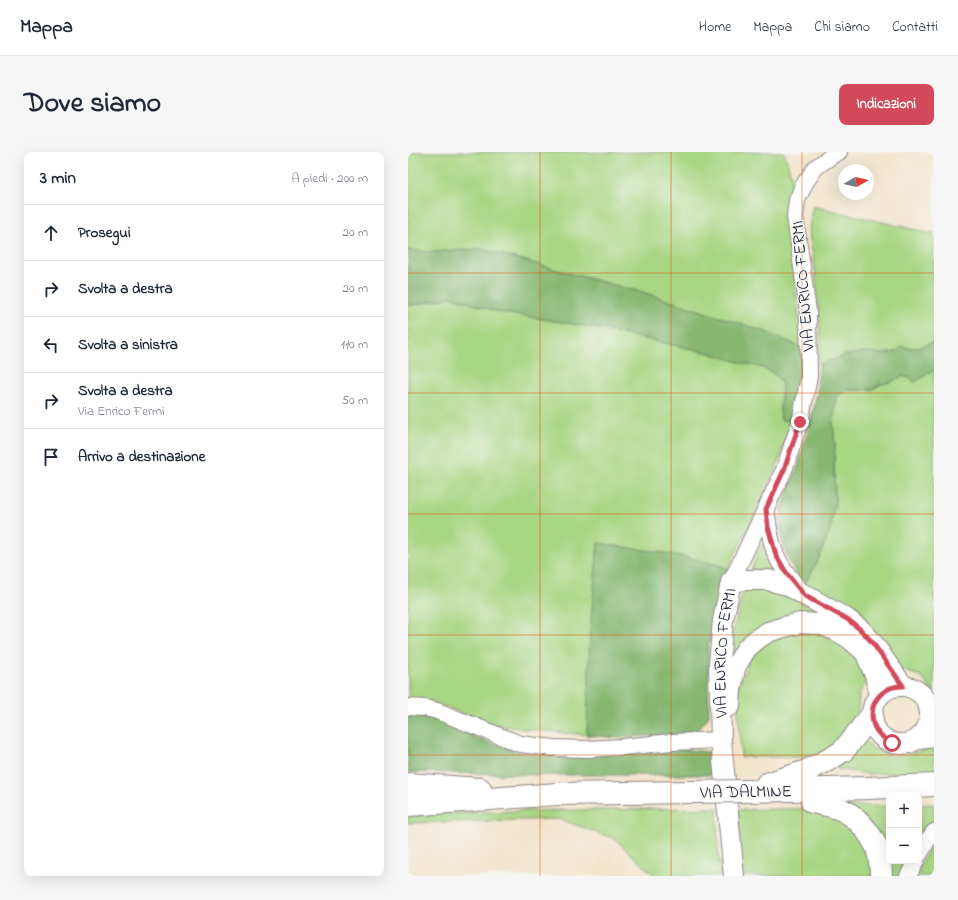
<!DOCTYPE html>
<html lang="it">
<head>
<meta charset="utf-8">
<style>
  :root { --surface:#fff; --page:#f6f6f7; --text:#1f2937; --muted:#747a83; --line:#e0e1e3; --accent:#d1495b }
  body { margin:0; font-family:"Indie Flower",sans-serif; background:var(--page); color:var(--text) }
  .controls { position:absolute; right:12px; bottom:12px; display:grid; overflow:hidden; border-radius:8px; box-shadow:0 4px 16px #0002 }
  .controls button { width:36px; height:36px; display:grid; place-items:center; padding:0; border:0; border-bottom:1px solid var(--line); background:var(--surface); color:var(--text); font:20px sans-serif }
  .compass { position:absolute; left:430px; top:12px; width:36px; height:36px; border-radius:50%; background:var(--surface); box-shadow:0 4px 16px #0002; rotate:81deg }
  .stop { position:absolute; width:12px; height:12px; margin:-9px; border:3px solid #d1495b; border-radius:50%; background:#fff }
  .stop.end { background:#d1495b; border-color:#fff; box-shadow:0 1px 4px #0008 }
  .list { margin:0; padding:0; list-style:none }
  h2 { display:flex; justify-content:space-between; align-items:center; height:52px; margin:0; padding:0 16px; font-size:17px }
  h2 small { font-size:13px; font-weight:400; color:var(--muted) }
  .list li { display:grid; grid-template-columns:26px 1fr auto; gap:12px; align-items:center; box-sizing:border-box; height:56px; padding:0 16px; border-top:1px solid var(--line) }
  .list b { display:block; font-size:15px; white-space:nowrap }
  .list p { margin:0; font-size:13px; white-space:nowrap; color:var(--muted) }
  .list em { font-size:13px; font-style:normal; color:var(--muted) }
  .icon { flex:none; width:22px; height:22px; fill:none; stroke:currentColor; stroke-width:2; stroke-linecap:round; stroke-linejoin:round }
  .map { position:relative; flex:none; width:526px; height:724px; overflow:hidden; border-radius:8px }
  header { display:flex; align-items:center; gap:24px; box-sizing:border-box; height:56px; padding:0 20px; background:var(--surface); border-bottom:1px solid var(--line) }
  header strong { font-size:19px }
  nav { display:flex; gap:22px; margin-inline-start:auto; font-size:14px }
  .intro { display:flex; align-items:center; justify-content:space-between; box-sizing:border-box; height:96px; padding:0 24px }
  h1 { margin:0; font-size:28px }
  .button { padding:10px 18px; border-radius:8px; background:var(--accent); color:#fff; font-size:14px; font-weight:700 }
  main { display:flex; gap:24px; padding:0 24px }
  aside { flex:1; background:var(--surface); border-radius:8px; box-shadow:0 4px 16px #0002 }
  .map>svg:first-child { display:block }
</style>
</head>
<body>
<header>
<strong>Mappa</strong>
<nav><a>Home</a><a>Mappa</a><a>Chi siamo</a><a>Contatti</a></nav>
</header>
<div class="intro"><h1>Dove siamo</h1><a class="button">Indicazioni</a></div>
<main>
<aside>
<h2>3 min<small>A piedi · 200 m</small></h2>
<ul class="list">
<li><svg class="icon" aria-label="ahead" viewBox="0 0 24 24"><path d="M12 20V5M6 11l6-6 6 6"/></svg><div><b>Prosegui</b></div><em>20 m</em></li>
<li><svg class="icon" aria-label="right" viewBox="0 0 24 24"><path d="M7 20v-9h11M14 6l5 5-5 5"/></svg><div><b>Svolta a destra</b></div><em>20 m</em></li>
<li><svg class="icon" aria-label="left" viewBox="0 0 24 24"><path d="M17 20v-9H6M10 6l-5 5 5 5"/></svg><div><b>Svolta a sinistra</b></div><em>110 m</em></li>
<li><svg class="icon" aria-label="right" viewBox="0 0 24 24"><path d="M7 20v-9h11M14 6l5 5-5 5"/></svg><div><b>Svolta a destra</b><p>Via Enrico Fermi</p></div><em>50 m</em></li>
<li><svg class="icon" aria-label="arrive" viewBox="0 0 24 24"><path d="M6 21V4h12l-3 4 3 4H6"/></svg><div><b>Arrivo a destinazione</b></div></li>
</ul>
</aside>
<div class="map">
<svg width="526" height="724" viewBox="0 0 526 724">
  <rect width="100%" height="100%" fill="#f6f6f2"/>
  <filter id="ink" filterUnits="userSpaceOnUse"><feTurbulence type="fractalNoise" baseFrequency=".025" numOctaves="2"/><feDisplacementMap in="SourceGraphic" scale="8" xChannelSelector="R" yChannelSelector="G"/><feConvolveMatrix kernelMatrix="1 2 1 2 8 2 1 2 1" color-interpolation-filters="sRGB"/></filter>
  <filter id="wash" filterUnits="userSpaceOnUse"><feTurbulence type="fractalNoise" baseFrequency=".012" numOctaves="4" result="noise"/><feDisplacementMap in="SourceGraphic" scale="16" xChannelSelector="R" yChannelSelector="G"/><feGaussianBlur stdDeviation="0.9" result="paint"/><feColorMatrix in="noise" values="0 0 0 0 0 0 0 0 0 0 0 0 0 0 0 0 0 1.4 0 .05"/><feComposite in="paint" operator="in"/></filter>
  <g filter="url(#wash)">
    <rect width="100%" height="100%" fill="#f2e4cb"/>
    <path fill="#a9d683" stroke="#667c5f" d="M0 0H376L384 26 379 55 381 82 390 159 395 196 358 180 234 140 156 120 118 109 73 97 24 100 0 98Z
      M405 54 521 81 526 80V190C513 195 508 197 494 195L488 200 473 202 460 200 437 203 411 213 412 177 407 116 401 81 403 62Z
      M44 145 90 160 178 174 298 200 355 216 368 223 374 232 372 257 373 268H384L367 320 320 417 307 412 272 404 190 392 179 583 116 577 85 572 23 550 0 548V154Z
      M526 219V542L513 524 489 517 396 433 409 411 422 379 427 348 426 311 427 292 425 273 427 255 430 243 440 238H450L464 237 473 232 483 230 494 224 502 226 506 230 517 224 521 220Z
      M355 390H356C358 401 362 412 369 421L357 418H343Z
      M352 435 380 444 419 462 398 465 321 518 324 484 335 440 337 437Z
      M405 477 446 497 461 527 451 541 450 559 443 578 416 603 395 605H333L329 539 342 505 362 486Z
      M456 587 464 596 485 604 495 603 511 599 526 597V620L460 622 429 617Z
      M526 652V675L511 694V653Z
      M440 654H481V709H503L496 724H481Z
      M309 656 310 704 314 724H247L207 687 151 667 0 671V665L25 662 108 659Z
      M413 656 448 672 470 724H333L330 658Z
      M526 689V724H506Z"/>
    <path fill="#86b771" stroke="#546c56" d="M73 97 118 109 156 120 234 140 358 180 395 196 394 221 384 268H373L372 257 374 232 368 223 355 216 334 211 298 200 178 174 90 160 44 145 0 154V98L24 100Z
      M526 190V219L521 220C517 225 512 227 506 230L502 226 494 224 483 230 473 232 465 237 450 238H440L430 243 427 255 425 273 427 292 426 311 427 348 422 379 409 411 396 433C381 416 368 383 373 360 377 344 385 329 390 314 393 303 396 292 399 282 403 268 407 254 409 240 410 231 410 222 411 213L437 203 460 200 473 202 488 200 493 195C508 197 513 195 526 190Z
      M190 391C234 398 279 402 320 417L308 460 300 495 301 563C296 573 292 576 281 581L210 586 179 583 182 478Z
      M0 562 18 565 35 569 76 589 111 600 132 603 164 604 262 596 302 600 303 623H130L0 620Z"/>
  </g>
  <g filter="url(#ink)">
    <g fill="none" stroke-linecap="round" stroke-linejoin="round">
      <defs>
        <path id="minor" d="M358 357C360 372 362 389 368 403 374 417 384 428 393 440
          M323 430 376 318 392 270 401 225 400 160 387 64 389 48 397 31 408 15 428 1 431 0
          M0 555 17 556 29 559 112 592 146 596 179 597 214 595 264 590 313 588
          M521 556 526 562
          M502 590 526 587
          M511 703 519 689 526 680
          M500 724 508 709"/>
        <g id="tertiary">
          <circle cx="493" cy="563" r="29"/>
          <path d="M322 554 323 538 327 516 338 497 349 487 360 480 376 475 392 471 411 472 429 479 442 487 457 500 467 523 471 544"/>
          <path id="s1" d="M326 724 313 588 311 512 315 468 323 430 336 428H360L379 433 439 467 453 478 464 490 495 534"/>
        </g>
        <path id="trunk" d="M0 632 72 637
          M359 632 396 620 422 607 435 599 464 563
          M337 639 460 636 526 633
          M404 650C414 652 426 654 434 658 449 664 463 682 469 696 472 705 473 715 473 724
          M0 653 149 642 284 640"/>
      </defs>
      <use href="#minor" stroke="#8a8383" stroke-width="18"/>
      <use href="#tertiary" stroke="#8a8383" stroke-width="22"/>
      <use href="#trunk" stroke="#8a8383" stroke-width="24"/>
      <use href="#minor" stroke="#fff" stroke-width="16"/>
      <use href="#tertiary" stroke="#fff" stroke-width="20"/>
      <use href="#trunk" stroke="#fff" stroke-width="22"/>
      <defs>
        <path id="trunk-bridge" d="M284 640 337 639"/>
      </defs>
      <use href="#trunk-bridge" stroke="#8a8383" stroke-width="24" stroke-linecap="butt"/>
      <use href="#trunk-bridge" stroke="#fff" stroke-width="22"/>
    </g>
  </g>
  <g fill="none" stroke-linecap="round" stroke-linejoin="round" filter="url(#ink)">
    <path stroke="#d1495b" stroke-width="5" d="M392 270 376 318 358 357 360 375 368 403 379 422 397 444 439 467 453 478 464 490 495 534C488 534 482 535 477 539 460 550 460 575 476 586 478 588 482 589 484 591"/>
  </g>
  <path fill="none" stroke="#de560e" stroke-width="1" stroke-opacity="0.55" d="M132 0V724M263 0V724M394 0V724M0 121H526M0 241H526M0 362H526M0 483H526M0 603H526"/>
  <g text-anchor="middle" stroke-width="3" stroke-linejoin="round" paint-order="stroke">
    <g font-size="17" fill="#22223b" stroke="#f6f6f2">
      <text transform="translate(394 134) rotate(-95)" y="6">VIA ENRICO FERMI</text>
      <text dy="6" stroke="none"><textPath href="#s1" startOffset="224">VIA ENRICO FERMI</textPath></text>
      <text transform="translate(338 639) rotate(-1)" y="6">VIA DALMINE</text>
    </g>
  </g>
</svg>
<div class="controls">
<button>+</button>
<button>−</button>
</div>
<svg class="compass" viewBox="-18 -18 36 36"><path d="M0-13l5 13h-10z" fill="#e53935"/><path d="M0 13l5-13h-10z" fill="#747a83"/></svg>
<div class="stop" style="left:484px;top:591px"></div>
<div class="stop end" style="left:392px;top:270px"></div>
</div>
</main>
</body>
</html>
